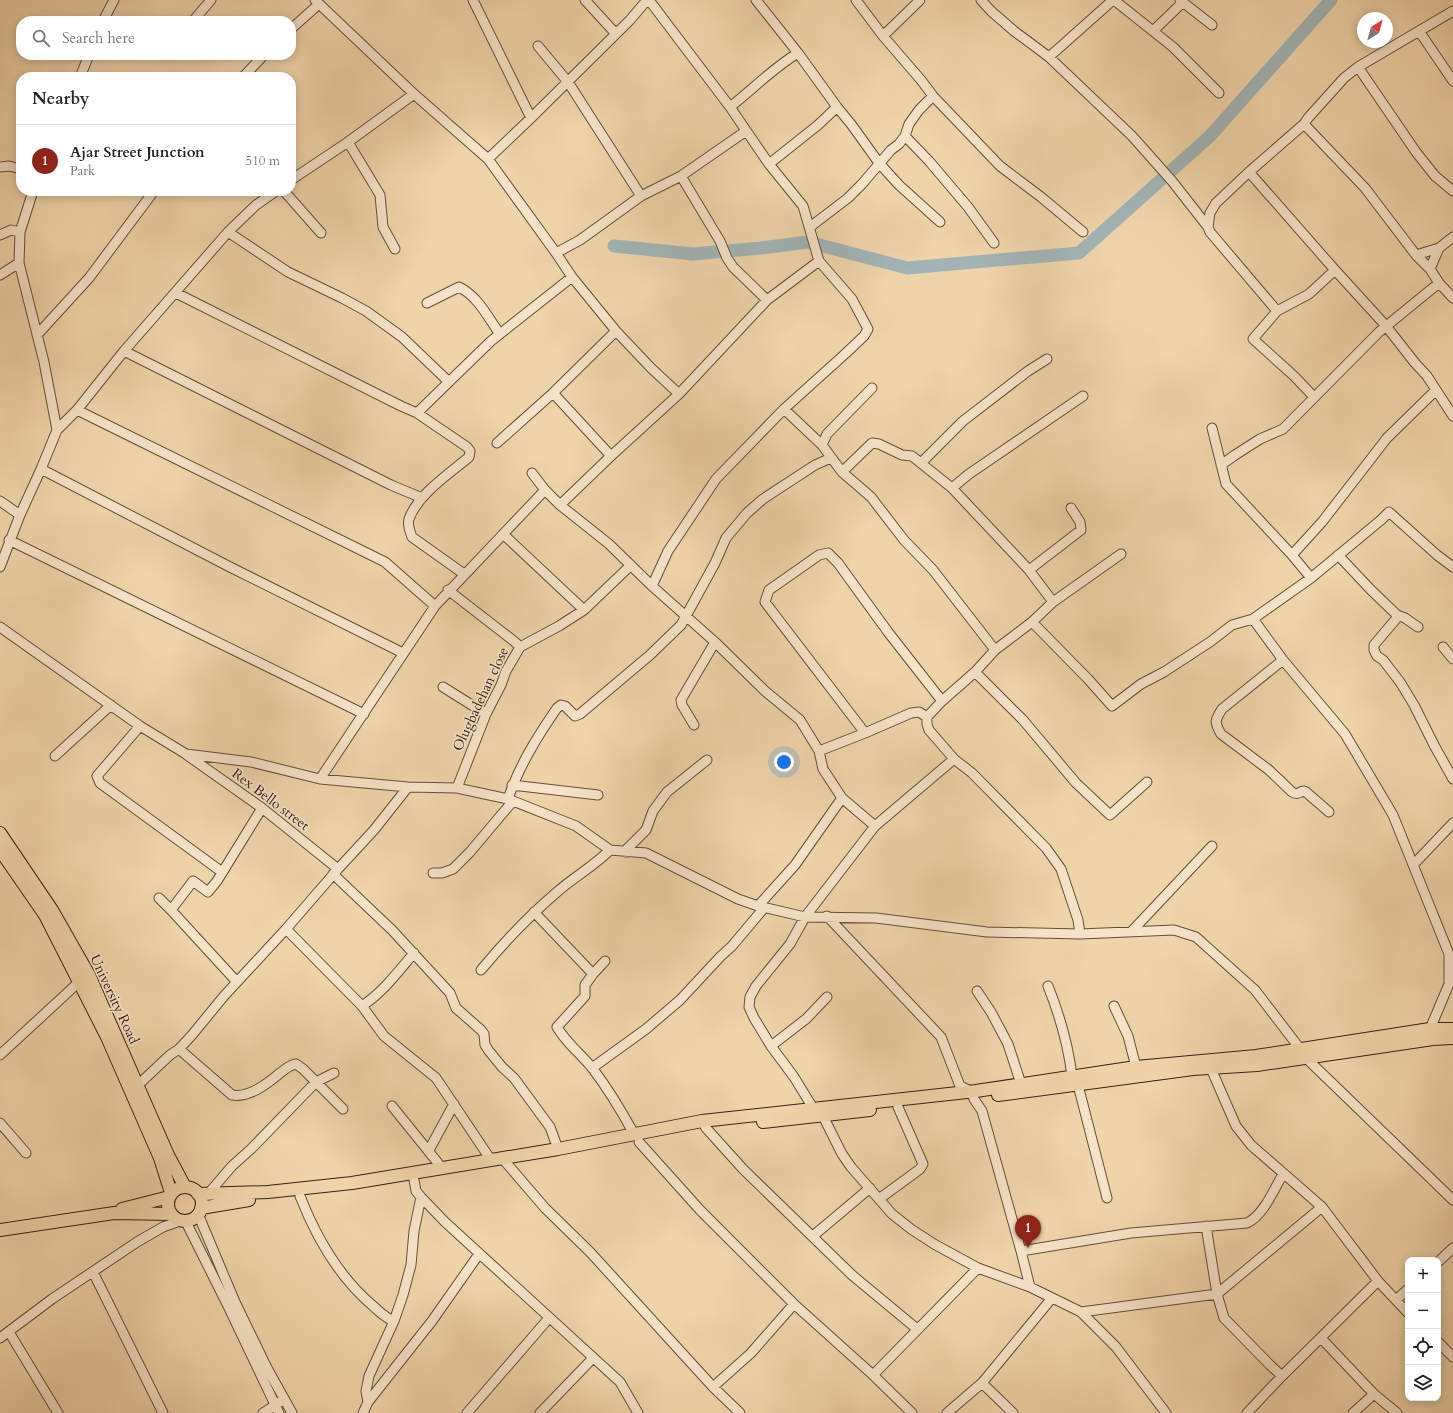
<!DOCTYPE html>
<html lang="en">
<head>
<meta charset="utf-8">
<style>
  :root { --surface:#fff; --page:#f6f6f6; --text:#222; --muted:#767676; --line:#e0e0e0; --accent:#8f2418 }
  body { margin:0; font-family:Cardo,serif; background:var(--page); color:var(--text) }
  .controls { position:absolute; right:12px; bottom:12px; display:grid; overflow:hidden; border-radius:8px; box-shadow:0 2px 10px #0003 }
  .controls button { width:36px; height:36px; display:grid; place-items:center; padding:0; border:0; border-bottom:1px solid var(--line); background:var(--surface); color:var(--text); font:20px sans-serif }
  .compass { position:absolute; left:1357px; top:12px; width:36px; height:36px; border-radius:50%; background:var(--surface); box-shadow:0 2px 10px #0003; rotate:37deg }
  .you { position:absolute; left:784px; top:762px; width:14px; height:14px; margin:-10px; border:3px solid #fff; border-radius:50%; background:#1a73e8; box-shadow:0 0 0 6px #1a73e833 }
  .badge { display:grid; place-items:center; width:26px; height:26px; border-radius:50%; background:var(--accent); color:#fff; font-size:13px; font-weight:700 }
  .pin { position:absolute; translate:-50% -33px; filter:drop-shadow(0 1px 2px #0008) }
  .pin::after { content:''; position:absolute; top:21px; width:14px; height:12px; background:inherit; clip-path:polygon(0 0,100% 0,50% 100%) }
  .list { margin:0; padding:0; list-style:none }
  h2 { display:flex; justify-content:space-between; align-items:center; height:52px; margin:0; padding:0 16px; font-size:17px }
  h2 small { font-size:13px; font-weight:400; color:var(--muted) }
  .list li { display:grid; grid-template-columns:26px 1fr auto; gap:12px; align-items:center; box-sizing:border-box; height:72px; padding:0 16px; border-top:1px solid var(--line) }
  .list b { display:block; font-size:15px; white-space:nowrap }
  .list p { margin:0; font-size:13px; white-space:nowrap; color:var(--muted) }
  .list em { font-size:13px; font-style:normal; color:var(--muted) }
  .icon { flex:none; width:22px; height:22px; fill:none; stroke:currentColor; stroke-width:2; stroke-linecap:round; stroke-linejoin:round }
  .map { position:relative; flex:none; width:1453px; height:1413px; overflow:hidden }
  .search { position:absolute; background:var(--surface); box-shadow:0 2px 10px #0003; left:16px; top:16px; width:280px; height:44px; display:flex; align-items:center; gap:10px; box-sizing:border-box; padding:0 14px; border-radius:16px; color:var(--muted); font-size:15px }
  .panel { position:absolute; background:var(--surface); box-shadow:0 2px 10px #0003; left:16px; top:72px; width:280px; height:124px; border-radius:16px }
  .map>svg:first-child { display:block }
</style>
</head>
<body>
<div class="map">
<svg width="1453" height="1413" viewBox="0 0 1453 1413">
  <rect width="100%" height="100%" fill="#efd3a9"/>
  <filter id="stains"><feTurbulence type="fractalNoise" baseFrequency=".005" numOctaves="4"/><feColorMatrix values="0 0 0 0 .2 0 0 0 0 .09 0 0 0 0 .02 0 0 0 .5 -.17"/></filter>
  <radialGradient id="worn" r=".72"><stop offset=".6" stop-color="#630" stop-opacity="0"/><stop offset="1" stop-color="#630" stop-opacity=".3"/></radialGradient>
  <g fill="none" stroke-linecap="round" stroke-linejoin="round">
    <path stroke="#a0b4b5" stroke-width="13" d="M614 246 693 254 761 248 808 242 907 268 1079 253 1210 136 1331 0"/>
    <defs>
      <path id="minor" d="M315 0 414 94 488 159 556 253 572 277 616 331 651 368 679 394
        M473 0 531 118
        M585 0 616 34
        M649 0 730 107 769 164 803 206 819 261 852 299 868 329 864 336 845 354 784 409 716 479 668 551 652 586 715 642 765 691 800 720 819 751 823 769 842 798 875 826
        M756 0 798 53 837 107 851 124 879 163 899 185 940 222
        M856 0 883 36 921 80 933 96 1000 166 1041 197 1083 232
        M981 0 991 11 1014 31 1049 57 1132 136 1172 181 1208 227
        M1114 0 1173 47 1219 93
        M1180 0 1212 25
        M103 21 114 0
        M193 21 211 0
        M291 29 319 4
        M1153 31 1182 3
        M1419 31 1453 81
        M883 36 920 0
        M538 46 568 82 641 196
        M1049 57 1113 0
        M1358 67 1416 152 1435 176 1453 191
        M80 77 89 55
        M243 77 264 55
        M730 107C753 89 773 68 798 53
        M1304 124 1365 188 1416 255 1430 269 1439 283 1453 298
        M905 136 929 161 968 207 994 243
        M348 142 380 195 383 227 395 249
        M488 159 531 118 630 20 647 0
        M769 164 818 125 837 107
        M0 167 9 166 21 169
        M1249 172 1335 270 1386 326 1415 363 1427 376 1453 416
        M681 176 720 241 727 258 733 267 767 300
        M291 180 348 142 414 94
        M284 191 321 233
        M810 227 848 198 862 184 891 150 899 144 905 136 909 124 919 110 933 96
        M228 232 288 272 342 298 366 311 402 337 449 382
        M0 235 11 230 20 232
        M556 253 580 240 641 196 681 176 746 131
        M1416 255 1439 248 1453 237
        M1430 269 1439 248
        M0 275 19 263
        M176 293 401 406 417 413 467 447 470 451 469 457C449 474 418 494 409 519 407 526 410 531 412 537L464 574
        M427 303 459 287C478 296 488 318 500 334
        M1277 311 1210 232 1208 227 1210 213 1216 203 1249 172 1304 124 1308 118 1344 78 1358 67 1453 11
        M37 335 89 278 154 191
        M124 351 391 485 422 498
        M553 393 611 456
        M1314 397 1294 376 1253 339 1277 311 1309 294 1335 270
        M784 409 822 445 842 472 871 497 904 540 933 570 995 650
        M77 410 385 562 435 606
        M417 413 491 341 572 277
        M1212 428 1226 484 1292 555 1311 578
        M57 430 77 410 124 351 228 232 256 205 276 191
        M497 443 553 393 616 331
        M822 445 827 434 872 388
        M921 463 963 421 1028 371 1047 359
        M1221 465 1235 455 1260 439 1283 429 1379 332 1439 283
        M41 469 230 567 403 653
        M842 472 872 443 879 444 902 455 912 456 952 488 1029 570 1053 602
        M532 473 545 490 560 505 609 544 652 586
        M952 488 969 474 1083 396
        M0 501 20 515
        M560 505 611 456 679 394 767 300 819 261
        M503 534 584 610 631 565
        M9 540 364 714
        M1292 555 1322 522 1387 438 1436 390
        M1338 555 1371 590 1397 615 1405 618 1418 627
        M0 567 20 515 41 469 57 430 44 362 19 263 20 232 33 191
        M1029 570 1081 530 1080 522 1071 508
        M448 590 515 642 520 647
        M1397 615 1396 619 1374 645V650L1377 656 1383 660 1400 682 1414 705 1434 745 1453 779
        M1253 619 1283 660 1345 734 1393 815 1449 954V984L1430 1029
        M1032 622 1088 679 1112 706 1141 684 1164 672 1210 642 1232 625 1253 619 1311 578 1381 520 1389 512 1437 555 1453 567
        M0 627 140 726 186 754 251 762 320 779 408 787 457 788 508 799 576 826 610 850 646 853 738 899 758 906 805 917 876 918 987 932 1080 934 1174 930 1196 937 1255 990 1301 1050
        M1443 647 1453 659
        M1283 660 1222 709C1215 720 1214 722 1221 734L1269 770 1292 792C1298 796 1298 792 1304 791L1306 792 1329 812
        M975 672 1023 720 1076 783 1110 815 1147 782
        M443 687 486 714
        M694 725 682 705 681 700 715 642
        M140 726 97 776 100 783 222 872
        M865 733 911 713 919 712 927 717
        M819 751 865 733 765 602 769 590 819 555 828 553 838 563 888 632 942 701
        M187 755 262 808 338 869
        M55 756 111 705
        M320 779 435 606 545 490
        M512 785 598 795
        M457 788 486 714 501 685 506 671 520 647 559 626 584 610
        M508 799C519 766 537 737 557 708L561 705 565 706 575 716 580 714 650 655 681 625 715 563 726 538 747 513 763 499 815 465 831 458
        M626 852 627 849 646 830 653 811 667 792 707 760
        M1414 864 1453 823
        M433 873H442L453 869 470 852 513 801
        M333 874 392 930 450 993 456 1008 481 1030 484 1034 485 1045 489 1051 502 1067 514 1078 550 1127 558 1149
        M159 898 171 910 237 982
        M758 906 795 865 842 798
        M171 910 193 881 208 892 217 881 262 808
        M534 912 593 974
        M827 916 941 1037 960 1086 971 1091 974 1099 982 1111 1021 1251 1030 1287
        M286 929 362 1006C383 992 397 973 414 953
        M1131 932 1212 846
        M1080 934 1078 920 1061 869 1046 848 972 773 954 759 929 730 927 724V717L942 701 975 672 995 650 1032 622 1053 602 1121 554
        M605 961 593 974 585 985V996L557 1027C566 1043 582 1055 593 1069 609 1090 622 1112 634 1134
        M481 970C505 941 529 916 557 892 574 877 594 866 610 850
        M1048 986C1060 1016 1068 1044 1072 1076
        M977 991 991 1012 1008 1044 1021 1084
        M362 1006 384 1036 436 1078 491 1160
        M1114 1006 1128 1036 1136 1067
        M771 1046 806 1019 827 997
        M179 1049 232 1095C249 1098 267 1084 280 1073 286 1069 289 1065 296 1064L303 1069 343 1109
        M0 1055 79 982
        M1306 1058 1453 1200
        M1209 1064 1236 1126 1251 1145 1322 1207 1378 1281 1408 1313
        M592 1068 646 1029 680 1000 720 957 732 946 764 908
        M138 1085 170 1055 179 1049 192 1035 224 996 286 929 338 869 374 830 408 787
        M1078 1085 1107 1198
        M392 1106 442 1168
        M813 1108 794 1077 771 1046 754 1018 749 1007 750 997 756 986 790 944 805 917 875 826 954 759
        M823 1116 842 1154 851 1167 892 1214 911 1229 934 1244 978 1268 1030 1287 1081 1312 1116 1347 1166 1413
        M702 1121 706 1128 743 1169 852 1275 917 1329
        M0 1123 26 1153
        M639 1142 700 1210 794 1304 873 1375 912 1413
        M429 1150 454 1104
        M502 1158 545 1208 590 1252 713 1387 740 1413
        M414 1180 416 1191 421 1197 445 1222 620 1382 638 1413
        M208 1194 232 1166 251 1149 316 1082 334 1073
        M300 1196C316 1237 338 1276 372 1305 379 1311 385 1318 394 1321
        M879 1199 920 1169 923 1164 898 1107
        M198 1214 235 1302 267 1368 292 1413
        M186 1221 188 1226 228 1306 279 1413
        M1206 1226 1217 1294 1224 1318 1270 1365 1282 1376
        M813 1236 870 1188
        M1021 1251 1131 1233 1247 1223C1264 1215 1274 1189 1283 1174
        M1438 1262 1453 1248
        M93 1272 163 1413
        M1396 1300 1408 1289
        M1081 1312 1217 1294 1322 1207
        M9 1332 58 1413
        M0 1338 52 1299 137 1242 163 1227 180 1221
        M1321 1338 1374 1394 1397 1413
        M1438 1342 1453 1357
        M873 1375 978 1268
        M982 1383 1013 1413
        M713 1387 751 1353 794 1304
        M368 1402 366 1391 369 1376 394 1321 403 1295 411 1265 414 1231 421 1197
        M263 1413 280 1402
        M363 1413 368 1402 432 1321 479 1254
        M467 1413 549 1318
        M540 1413 593 1358
        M947 1413 982 1383 1052 1298
        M1247 1413 1282 1376 1378 1281
        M1353 1413 1374 1394"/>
      <path id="major" d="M0 833 52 910 89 975 168 1155 185 1187
        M0 850 45 915 107 1037 160 1158 171 1193
        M998 1095 1193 1069 1257 1065 1433 1039 1453 1038
        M763 1122 870 1110
        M168 1204a17 17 0 1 1 34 0a17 17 0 1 1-34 0Z
        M198 1194 268 1192 352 1183 558 1149 702 1121 976 1091 1136 1067 1256 1056 1430 1029H1453
        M201 1208 249 1200
        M122 1209 169 1197
        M0 1230 114 1213 171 1214"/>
    </defs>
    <use href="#minor" stroke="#634e3e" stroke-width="11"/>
    <use href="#major" stroke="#34211a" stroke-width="14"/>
    <use href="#minor" stroke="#f5e2c7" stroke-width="9"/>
    <use href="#major" stroke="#efd3a9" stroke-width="12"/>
  </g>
  <g text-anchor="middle" stroke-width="3.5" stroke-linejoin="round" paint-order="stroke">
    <g font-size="14" fill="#34211a" stroke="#f5e2c7">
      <text transform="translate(480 699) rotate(-65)" y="5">Olugbadehan close</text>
      <text transform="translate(271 799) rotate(37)" y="5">Rex Bello street</text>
      <text transform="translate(115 999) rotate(65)" y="5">University Road</text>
    </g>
  </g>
  <rect width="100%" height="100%" filter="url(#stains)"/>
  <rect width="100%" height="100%" fill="url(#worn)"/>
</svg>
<div class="controls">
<button>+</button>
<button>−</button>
<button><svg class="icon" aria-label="locate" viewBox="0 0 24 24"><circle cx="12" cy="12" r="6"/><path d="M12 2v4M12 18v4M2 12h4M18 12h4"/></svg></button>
<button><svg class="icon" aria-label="layers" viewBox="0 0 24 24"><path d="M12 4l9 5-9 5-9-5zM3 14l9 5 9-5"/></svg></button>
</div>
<svg class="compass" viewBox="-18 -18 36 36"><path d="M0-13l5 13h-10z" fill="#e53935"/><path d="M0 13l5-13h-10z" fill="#767676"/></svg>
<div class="you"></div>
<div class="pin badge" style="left:1028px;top:1248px">1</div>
<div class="search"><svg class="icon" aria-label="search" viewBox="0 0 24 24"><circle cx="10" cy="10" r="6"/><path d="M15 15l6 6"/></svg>Search here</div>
<section class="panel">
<h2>Nearby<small></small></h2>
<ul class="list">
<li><span class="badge">1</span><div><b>Ajar Street Junction</b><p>Park</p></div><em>510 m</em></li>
</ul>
</section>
</div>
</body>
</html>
